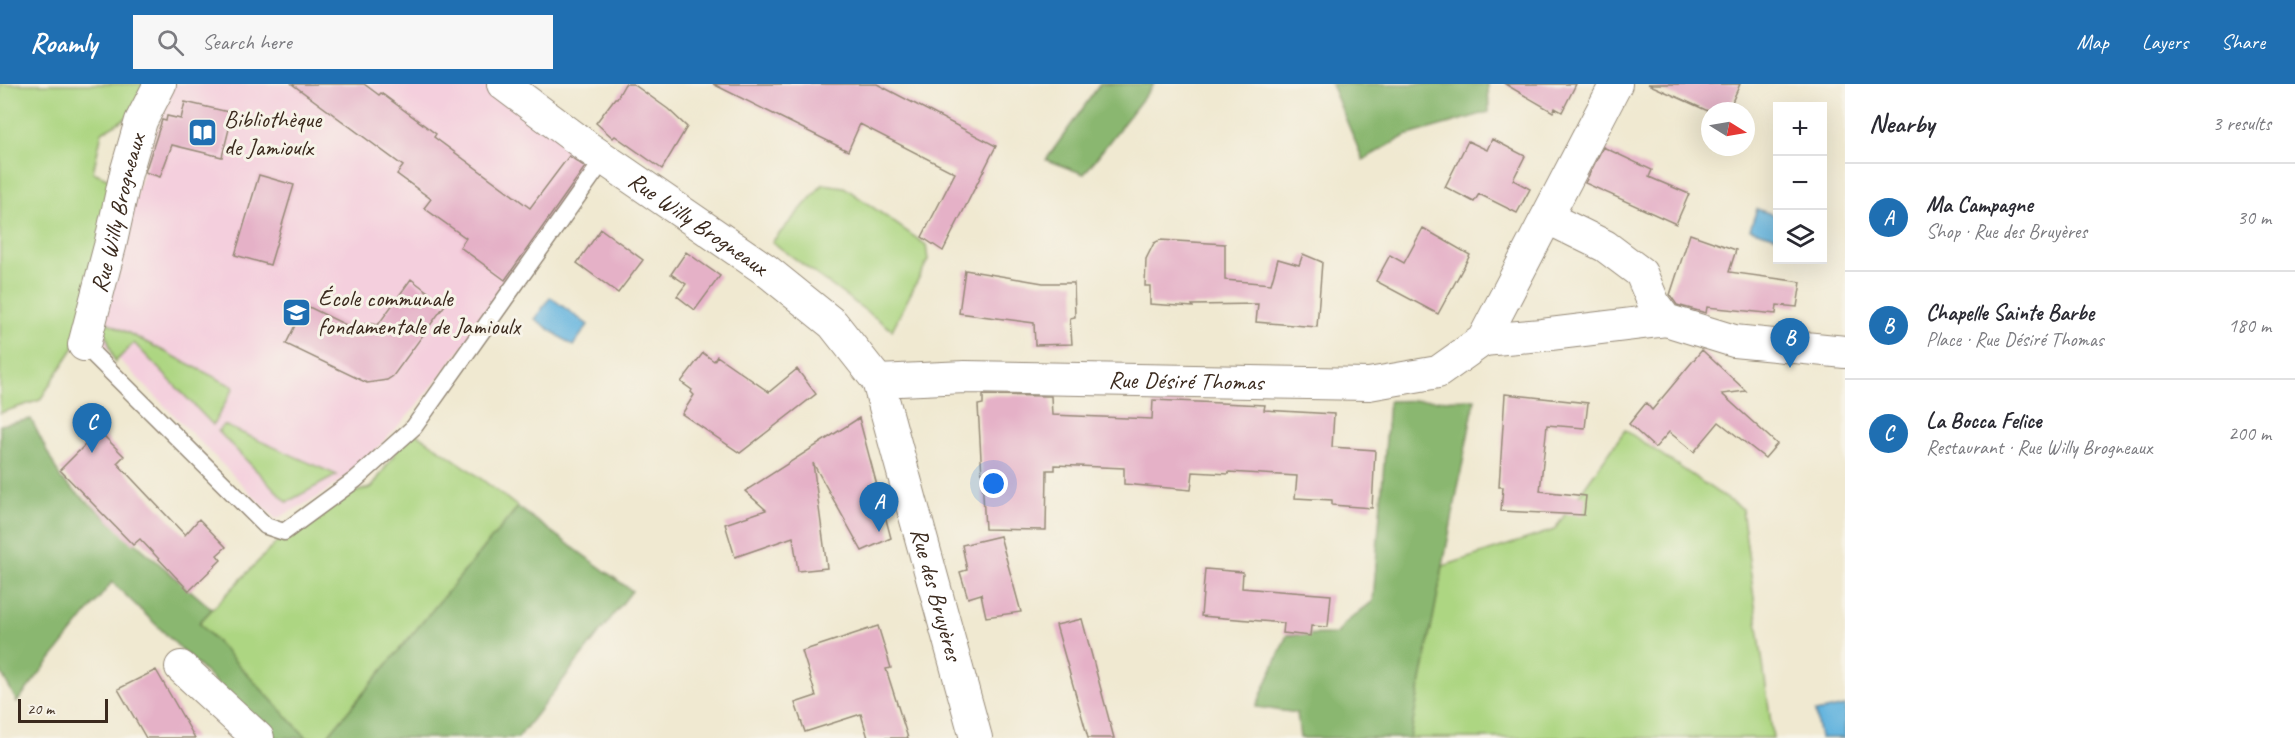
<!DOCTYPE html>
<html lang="en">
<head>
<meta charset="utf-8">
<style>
  :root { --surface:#fff; --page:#f7f7f7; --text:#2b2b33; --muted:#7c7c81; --line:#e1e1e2; --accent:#1f6fb2 }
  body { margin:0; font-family:Caveat,sans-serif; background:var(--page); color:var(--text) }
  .controls { position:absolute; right:18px; top:18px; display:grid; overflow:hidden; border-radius:0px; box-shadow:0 6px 24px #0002 }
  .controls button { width:54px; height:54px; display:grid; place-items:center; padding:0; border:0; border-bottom:2px solid var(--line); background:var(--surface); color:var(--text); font:30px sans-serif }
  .compass { position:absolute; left:1701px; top:18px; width:54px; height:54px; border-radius:50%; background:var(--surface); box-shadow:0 6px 24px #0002; rotate:101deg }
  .scale { position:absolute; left:18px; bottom:15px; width:90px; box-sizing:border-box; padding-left:6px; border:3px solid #3b2a1e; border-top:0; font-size:16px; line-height:21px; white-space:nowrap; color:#3b2a1e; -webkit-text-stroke:4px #f7f3e8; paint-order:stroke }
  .you { position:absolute; left:994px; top:400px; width:21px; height:21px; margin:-15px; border:4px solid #fff; border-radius:50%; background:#1a73e8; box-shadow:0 0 0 9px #1a73e833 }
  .badge { display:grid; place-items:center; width:39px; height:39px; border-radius:50%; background:var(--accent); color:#fff; font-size:20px; font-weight:700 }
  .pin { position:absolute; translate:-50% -50px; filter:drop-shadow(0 2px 3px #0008) }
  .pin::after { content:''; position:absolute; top:32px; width:21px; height:18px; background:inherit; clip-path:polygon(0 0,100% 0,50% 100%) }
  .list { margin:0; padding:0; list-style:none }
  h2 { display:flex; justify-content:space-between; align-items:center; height:78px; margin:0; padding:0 24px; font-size:26px }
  h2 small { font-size:20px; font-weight:400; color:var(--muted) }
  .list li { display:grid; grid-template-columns:39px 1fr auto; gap:18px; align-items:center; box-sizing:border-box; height:108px; padding:0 24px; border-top:2px solid var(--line) }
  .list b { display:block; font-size:22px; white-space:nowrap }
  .list p { margin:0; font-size:20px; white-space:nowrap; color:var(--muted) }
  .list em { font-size:20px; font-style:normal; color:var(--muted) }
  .icon { flex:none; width:33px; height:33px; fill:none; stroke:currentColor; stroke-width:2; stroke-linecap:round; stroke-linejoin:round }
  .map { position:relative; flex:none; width:1845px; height:654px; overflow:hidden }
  header { display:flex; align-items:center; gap:36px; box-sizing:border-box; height:84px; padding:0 30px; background:var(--accent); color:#fff }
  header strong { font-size:28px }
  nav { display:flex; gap:33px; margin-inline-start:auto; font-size:21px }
  .search { width:420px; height:54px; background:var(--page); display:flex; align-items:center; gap:15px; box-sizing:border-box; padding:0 21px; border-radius:0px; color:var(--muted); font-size:22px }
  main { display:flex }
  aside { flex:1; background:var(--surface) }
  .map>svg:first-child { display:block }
</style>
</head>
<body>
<header>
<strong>Roamly</strong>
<div class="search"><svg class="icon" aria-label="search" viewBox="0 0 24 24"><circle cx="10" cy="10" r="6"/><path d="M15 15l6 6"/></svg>Search here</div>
<nav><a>Map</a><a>Layers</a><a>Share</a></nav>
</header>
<main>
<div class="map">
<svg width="1845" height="654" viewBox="0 0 1845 654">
  <rect width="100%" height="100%" fill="#f7f3e8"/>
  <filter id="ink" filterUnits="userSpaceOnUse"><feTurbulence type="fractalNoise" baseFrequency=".0167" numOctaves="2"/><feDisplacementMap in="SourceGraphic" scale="12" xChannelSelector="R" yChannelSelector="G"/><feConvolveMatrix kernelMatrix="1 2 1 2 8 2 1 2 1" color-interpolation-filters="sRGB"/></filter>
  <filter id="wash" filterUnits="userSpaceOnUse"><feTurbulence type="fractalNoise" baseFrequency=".008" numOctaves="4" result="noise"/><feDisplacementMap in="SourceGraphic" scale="24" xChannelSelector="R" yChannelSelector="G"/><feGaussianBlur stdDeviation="1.35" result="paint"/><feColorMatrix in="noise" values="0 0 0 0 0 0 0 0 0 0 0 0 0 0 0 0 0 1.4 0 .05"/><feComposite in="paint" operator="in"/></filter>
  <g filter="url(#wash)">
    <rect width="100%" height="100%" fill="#f0e9d1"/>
    <path fill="#f4cfdd" d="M173 0H489L598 80 531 174 416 323 361 381 318 413 276 435 99 255 139 100Z"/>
    <path fill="#add682" stroke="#748050" stroke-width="1.5" d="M0 0H153L128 33 102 48 93 88 116 98 74 263 40 316 0 329Z
      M823 100 844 103 926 161 928 176 892 246 772 158Z
      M101 235 234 303 213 341 134 259 115 278Z
      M224 341 337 391 287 418 218 347Z
      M411 346 467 384 518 423 326 654H307L199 539 295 439 325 417 372 403Z
      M1625 346 1742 425 1773 654H1410L1443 482 1554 446Z"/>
    <path fill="#8ab770" stroke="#627047" stroke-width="1.5" d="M1100 0H1154L1084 90 1046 76Z
      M1331 0H1488L1489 28 1405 52 1363 76Z
      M1475 315 1410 654H1300L1297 629 1256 623 1287 551 1337 550 1344 540 1373 517 1389 317Z
      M31 335 61 395 212 525 199 539 307 654H273L112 498 17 618 0 586V341Z
      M518 423 632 507 518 654H326Z"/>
    <path fill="#63b4de" stroke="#4f6f7e" stroke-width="1.5" d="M1757 125 1777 132V153L1750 145Z
      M550 213 588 241 573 262 535 235Z
      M1845 622V654H1820L1815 628Z"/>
    <g id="blocks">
      <path fill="#e5b1c7" d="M292 0H364L379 11 381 9 436 50 434 53 530 124 569 72 585 83 505 196 460 163 466 154 424 124 431 115 397 90 403 82Z
        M625 0H633L668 25 687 43 662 85 615 52 613 54 596 39 615 14H617Z
        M713 0H877L996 62 943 167 922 153 955 89 860 40 848 67Z
        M1505 0H1576L1562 28 1555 24 1553 28Z
        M1648 0H1740L1728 27H1708Z
        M185 18 233 29 222 73 172 61 160 93 145 88 162 36 166 37 167 32 181 35Z
        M1492 55 1525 72 1513 96 1530 105 1517 129 1479 110 1474 118 1445 103 1468 57 1487 66Z
        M1603 63 1652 86 1649 93 1689 110 1676 140 1585 99Z
        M259 91 294 101 270 181 235 171Z
        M1423 144 1470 171 1438 230 1376 197 1390 171 1404 179Z
        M601 145 643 176 618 209 577 179Z
        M1690 150 1736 166 1729 188 1801 198 1797 223 1777 221 1776 230 1707 223 1706 229 1677 221 1670 211Z
        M1160 156 1225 160V196L1271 200 1278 175 1299 181 1303 170 1322 178 1317 243 1256 238 1258 220 1192 221 1193 223 1150 220V202H1145L1146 175 1154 159Z
        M686 168 720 192 695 226 677 212 686 200 671 190Z
        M965 186 1043 199H1074L1075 233 1070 234 1072 260 1035 261 1034 239 959 229Z
        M411 195 445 221 393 292 387 296 367 299 286 260 305 221 352 244 368 239 378 241Z
        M1702 266 1746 307 1722 310 1777 360 1765 374 1719 338 1694 368 1669 348 1655 364 1629 340 1646 319 1652 326Z
        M703 269 714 277 717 272 769 308 797 285 816 310 740 369 682 330 694 311 691 308 692 306 681 298Z
        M1505 310 1588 319 1585 344 1547 341 1540 407 1586 412 1584 431 1501 427 1503 403H1499Z
        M983 311 1051 312 1052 331 1152 335 1153 316 1265 321 1264 326 1334 330 1332 363 1375 366 1372 424 1332 421V416L1295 414 1297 392 1229 388V390L1193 388 1191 406 1124 400V384L1055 381V386H1047L1046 446 985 445 978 321 983 320Z
        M859 334 891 454 862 467 813 379 827 484 798 487 793 453 735 473 725 440 766 426 745 407Z
        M99 347 124 372 117 379 185 451 199 435 226 463 217 471 221 476 189 507 140 455 133 461 60 386Z
        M1000 452 1021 528 986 533 981 510 968 514 960 488 967 486 962 461Z
        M1205 485 1243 488 1242 504 1331 511 1328 543 1311 542 1310 552 1283 549 1284 539 1201 532Z
        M1082 535 1114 654H1088L1056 541Z
        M878 542 891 584 886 585 908 654H868L861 630 805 648 795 619 816 612 802 567Z
        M156 586 195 654H146L118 605Z"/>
    </g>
  </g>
  <g filter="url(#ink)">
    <use href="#blocks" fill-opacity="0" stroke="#968a78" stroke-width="1.5"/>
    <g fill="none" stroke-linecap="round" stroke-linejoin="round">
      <defs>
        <path id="lane" d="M84 261 266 442 284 448 355 396 414 343 604 75"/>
        <g id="street">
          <path id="s1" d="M503 0 590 65 766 186 833 240 878 297 976 654"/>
          <path d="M1548 134 1605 162 1641 189 1654 220 1666 236 1734 257 1845 268"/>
          <path d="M1483 256 1542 251 1666 236"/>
          <path id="s2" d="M84 261 110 162 126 89 141 37 160 0"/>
          <path id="s3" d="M878 297 965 293 1369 300 1438 288 1483 256 1616 0"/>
          <path d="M181 583 258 654"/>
        </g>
      </defs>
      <use href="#lane" stroke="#968a78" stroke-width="19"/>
      <use href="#street" stroke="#968a78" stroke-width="34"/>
      <use href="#lane" stroke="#fff" stroke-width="16"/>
      <use href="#street" stroke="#fff" stroke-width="32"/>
    </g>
  </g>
  <defs>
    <symbol id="library-square" viewBox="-11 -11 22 22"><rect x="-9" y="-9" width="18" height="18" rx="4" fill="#1f6fb2" stroke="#f7f3e8"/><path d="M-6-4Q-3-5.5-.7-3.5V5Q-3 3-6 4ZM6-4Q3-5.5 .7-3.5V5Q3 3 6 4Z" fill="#fff"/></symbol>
    <symbol id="school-square" viewBox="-11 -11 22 22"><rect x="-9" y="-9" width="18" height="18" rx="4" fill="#1f6fb2" stroke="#f7f3e8"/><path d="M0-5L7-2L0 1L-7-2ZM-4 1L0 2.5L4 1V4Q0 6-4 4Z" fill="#fff"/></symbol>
  </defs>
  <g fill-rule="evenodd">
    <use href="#library-square" x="186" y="32" width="33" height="33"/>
    <use href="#school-square" x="280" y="212" width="33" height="33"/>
  </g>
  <g text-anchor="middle" stroke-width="6" stroke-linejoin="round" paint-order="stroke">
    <g font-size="24" fill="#3b2a1e" stroke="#f7f3e8" text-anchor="start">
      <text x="224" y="43">Bibliothèque<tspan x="224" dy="28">de Jamioulx</tspan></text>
      <text x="318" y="222">École communale<tspan x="318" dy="28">fondamentale de Jamioulx</tspan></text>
    </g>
    <g font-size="24" fill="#3b2a1e" stroke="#f7f3e8">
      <text dy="8" stroke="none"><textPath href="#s2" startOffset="136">Rue Willy Brogneaux</textPath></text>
      <text dy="8" stroke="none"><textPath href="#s1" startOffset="240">Rue Willy Brogneaux</textPath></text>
      <text dy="8" stroke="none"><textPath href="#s3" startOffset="308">Rue Désiré Thomas</textPath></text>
      <text dy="8" stroke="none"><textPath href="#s1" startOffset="702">Rue des Bruyères</textPath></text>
    </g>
  </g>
</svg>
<div class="controls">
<button>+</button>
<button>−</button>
<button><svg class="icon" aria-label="layers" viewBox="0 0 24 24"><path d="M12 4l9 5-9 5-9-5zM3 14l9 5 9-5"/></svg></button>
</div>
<svg class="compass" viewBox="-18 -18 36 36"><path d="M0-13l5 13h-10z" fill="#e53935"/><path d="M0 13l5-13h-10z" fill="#7c7c81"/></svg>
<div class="scale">20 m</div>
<div class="you"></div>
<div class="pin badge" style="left:879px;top:448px">A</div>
<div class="pin badge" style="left:1790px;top:284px">B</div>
<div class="pin badge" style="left:92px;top:369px">C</div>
</div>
<aside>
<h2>Nearby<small>3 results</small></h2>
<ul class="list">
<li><span class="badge">A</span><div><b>Ma Campagne</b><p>Shop · Rue des Bruyères</p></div><em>30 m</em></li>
<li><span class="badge">B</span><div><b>Chapelle Sainte Barbe</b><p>Place · Rue Désiré Thomas</p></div><em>180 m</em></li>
<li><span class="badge">C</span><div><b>La Bocca Felice</b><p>Restaurant · Rue Willy Brogneaux</p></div><em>200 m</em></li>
</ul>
</aside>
</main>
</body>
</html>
